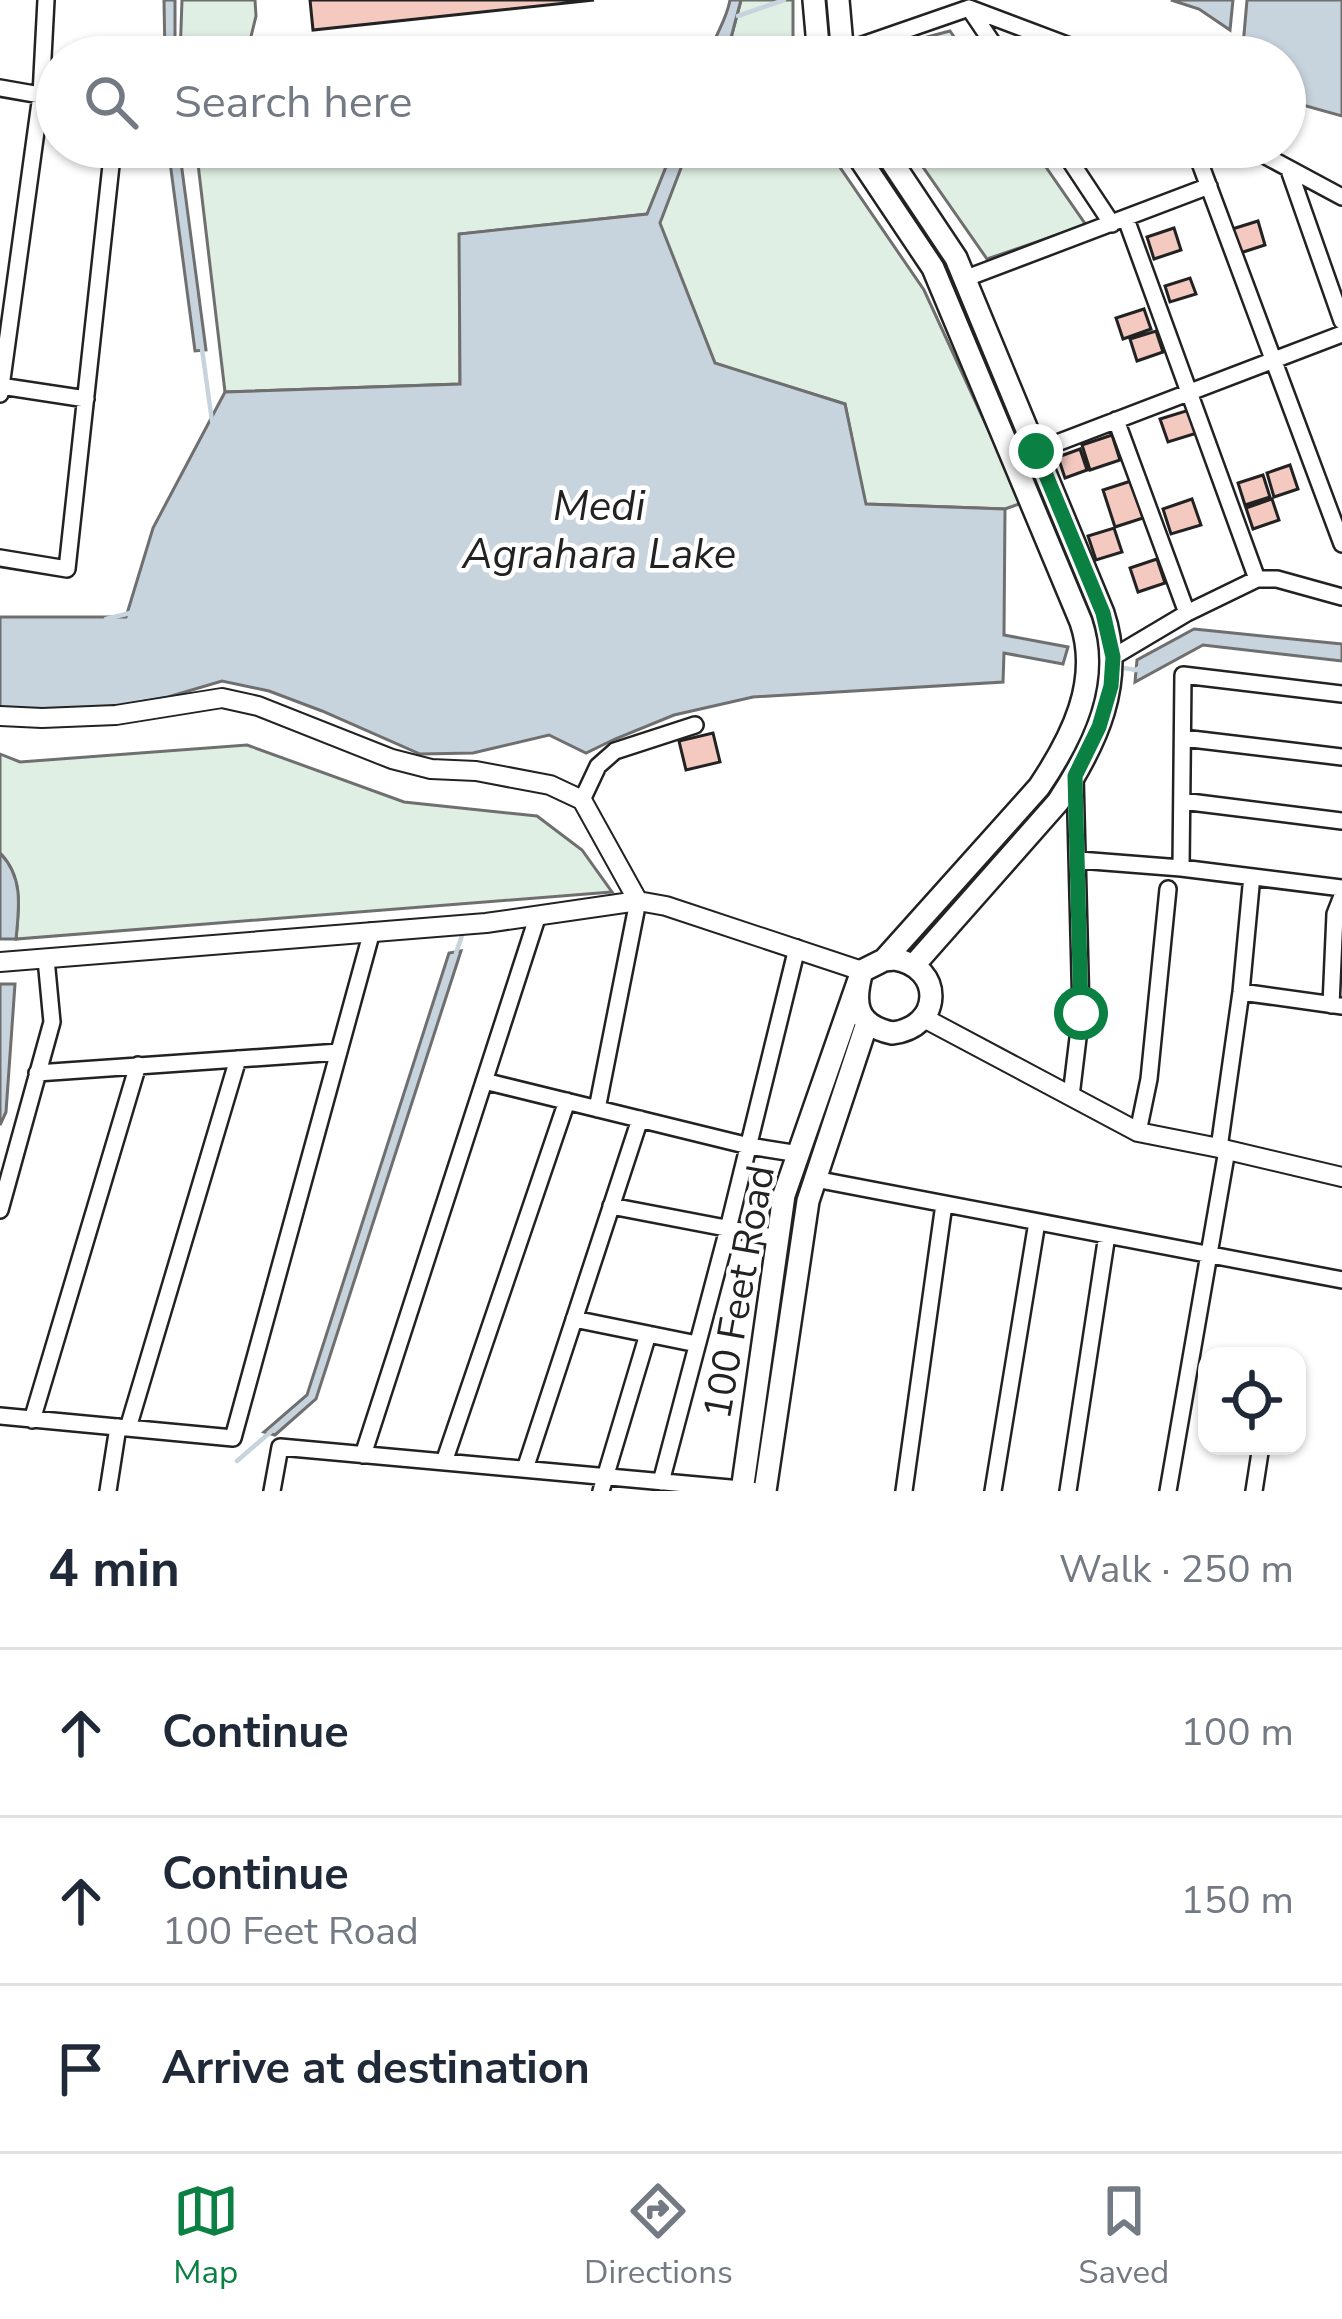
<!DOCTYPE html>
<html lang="en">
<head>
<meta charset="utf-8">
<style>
  :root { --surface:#fff; --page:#f6f6f7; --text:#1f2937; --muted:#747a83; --line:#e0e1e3; --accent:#0b8043 }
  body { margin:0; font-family:"Nunito Sans",sans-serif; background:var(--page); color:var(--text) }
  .controls { position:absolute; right:36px; bottom:36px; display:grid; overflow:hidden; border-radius:24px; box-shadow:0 3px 9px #0004 }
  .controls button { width:108px; height:108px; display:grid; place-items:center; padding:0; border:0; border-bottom:3px solid var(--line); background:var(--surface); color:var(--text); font:60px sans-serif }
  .stop { position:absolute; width:36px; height:36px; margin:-27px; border:9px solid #0b8043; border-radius:50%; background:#fff }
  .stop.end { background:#0b8043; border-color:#fff; box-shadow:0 3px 12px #0008 }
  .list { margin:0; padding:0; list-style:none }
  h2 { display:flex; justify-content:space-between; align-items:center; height:156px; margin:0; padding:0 48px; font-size:51px }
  h2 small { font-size:39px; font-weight:400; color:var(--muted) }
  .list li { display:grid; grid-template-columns:78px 1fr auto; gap:36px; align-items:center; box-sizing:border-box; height:168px; padding:0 48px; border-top:3px solid var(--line) }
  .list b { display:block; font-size:45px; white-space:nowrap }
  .list p { margin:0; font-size:39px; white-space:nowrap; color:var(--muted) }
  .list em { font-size:39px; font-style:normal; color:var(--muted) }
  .icon { flex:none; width:66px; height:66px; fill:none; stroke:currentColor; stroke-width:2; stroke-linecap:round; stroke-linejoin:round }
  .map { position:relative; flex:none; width:1342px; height:1491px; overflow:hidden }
  .search { position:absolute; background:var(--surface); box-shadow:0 3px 9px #0004; left:36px; right:36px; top:36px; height:132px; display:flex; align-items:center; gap:30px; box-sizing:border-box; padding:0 42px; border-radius:66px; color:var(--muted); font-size:45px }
  .sheet { height:660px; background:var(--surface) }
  nav { display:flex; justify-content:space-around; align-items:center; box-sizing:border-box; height:168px; border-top:3px solid var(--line); background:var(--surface); font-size:33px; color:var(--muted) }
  nav a { display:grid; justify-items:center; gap:6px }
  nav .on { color:var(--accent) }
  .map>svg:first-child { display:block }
</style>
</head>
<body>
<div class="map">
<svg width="1342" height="1491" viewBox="0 0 1342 1491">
  <rect width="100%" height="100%" fill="#fff"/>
  <path fill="#e0efe3" stroke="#6f6f6f" stroke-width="3" d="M182 0H255L256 16 246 57H180Z
    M741 0H793V43L728 49Z
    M950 31 968 57H866V53Z
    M196 147H674L648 214 460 234V384L225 392Z
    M689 147H826L924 290 1022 503 1005 509 865 504 845 404 715 364 659 223Z
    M909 147H1032L1086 225 987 259Z
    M247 745 404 802 537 816 582 850 612 892 16 939C19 908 23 877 0 853V754L20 762Z"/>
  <path fill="#c7d3dd" stroke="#6f6f6f" stroke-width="3" d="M164 0H175V57H165Z
    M730 0H741L728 49H711C717 32 727 18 730 0Z
    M1171 0H1233L1230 30 1199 9Z
    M1247 0H1342V116L1285 100V57H1242Z
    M168 147H179L206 350 195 351Z
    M674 147H689L660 223 715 363 845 404 866 504 1005 509 1004 635 1068 647 1063 664 1004 653 1003 682 753 697 674 715 615 739 586 753 549 735 473 753 420 754 322 711 269 691 222 681 168 697 102 709 69 711 0 708V617H126L153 528 225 392 460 384 459 234 647 214Z
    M1194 629 1342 644V661L1203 645 1135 682 1137 660Z
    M0 853C24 877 19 908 16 939H0Z
    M461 951 316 1399 275 1435 264 1432 307 1395 449 953Z
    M0 984H15L6 1112 0 1125Z"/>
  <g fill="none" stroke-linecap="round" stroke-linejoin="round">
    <path stroke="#c7d3dd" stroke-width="4.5" d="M738 16 784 0
      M202 349 212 421
      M106 619 130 613
      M1118 667 1136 670 1141 667
      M456 953 464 930
      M237 1461 274 1429"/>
  </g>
  <path fill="#f3c9c0" stroke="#222" stroke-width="3" d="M310 0H594L313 30Z
    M1258 221 1265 245 1237 254 1229 230Z
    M1174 228 1181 250 1154 259 1147 237Z
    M1190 278 1196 294 1170 302 1165 286Z
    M1144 309 1151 329 1123 339 1116 318Z
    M1156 331 1163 352 1137 361 1130 339Z
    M1189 410 1197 433 1168 442 1160 419Z
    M1112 435 1120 460 1090 470 1082 445Z
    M1080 449 1087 470 1065 478 1058 457Z
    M1290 465 1298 489 1274 497 1267 473Z
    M1263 475 1270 497 1245 505 1238 483Z
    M1131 481 1143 518 1115 527 1103 490Z
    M1192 499 1201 525 1171 534 1163 509Z
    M1272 499 1279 520 1253 529 1246 508Z
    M1114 528 1122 552 1096 560 1088 536Z
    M1157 559 1165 583 1138 592 1130 568Z
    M713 733 720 762 686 770 679 741Z"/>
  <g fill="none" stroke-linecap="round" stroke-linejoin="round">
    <defs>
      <path id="minor" d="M969 8 1002 57
        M778 57 842 52 969 8 1099 57
        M0 88 57 98
        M1061 147 1112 224
        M1194 147 1342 544
        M1249 147 1342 197
        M1289 170 1342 321
        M1126 219 1257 579
        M964 279 1209 186
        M0 386 86 399
        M0 394 41 95 46 0
        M1116 420 1187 613
        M1036 451 1342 334
        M0 558 67 569 113 147
        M1113 657 1187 613 1257 579H1277L1342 597
        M1183 738 1342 757
        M582 800 598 766 615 751 695 725
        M1182 801 1342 821
        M1079 860 1181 868 1342 888
        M1181 868 1183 675 1342 694
        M1241 992 1342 1006
        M1331 1005 1335 914 1342 896
        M37 1073 339 1052
        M484 1081 749 1146 799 1154
        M1071 1096 1081 1013 1075 776
        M597 1109 638 901
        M1138 1132 1149 1079 1168 889
        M1219 1148 1241 992 1251 886
        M815 1179 1342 1280
        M611 1206 778 1238
        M0 1210 52 1022 46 959
        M574 1319 697 1344
        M0 1416 233 1438 372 931
        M32 1420 138 1065
        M128 1428 238 1059
        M363 1455 537 918
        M444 1462 567 1101
        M525 1469 640 1119
        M661 1482 728 1229 797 948
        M108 1491 118 1427
        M272 1491 280 1447 752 1490
        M601 1491 648 1334
        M904 1491 944 1204
        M993 1491 1037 1222
        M1068 1491 1107 1235
        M1168 1491 1227 1150
        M1254 1491 1261 1446"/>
      <path id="tertiary" d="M0 716 42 718 116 715 222 698 258 706 392 759 431 769 476 771 550 785 582 800 638 901 666 906 862 971
        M0 962 486 923 638 901
        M924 1018 1138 1132 1219 1148 1342 1177"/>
      <path id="secondary" d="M814 0 819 57
        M838 0 843 57
        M852 147 933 268 1081 622C1101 681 1072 738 1039 787L884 960
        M882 147 956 258 1103 613C1126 682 1096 744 1058 802L914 965
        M894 959C945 967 942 1028 892 1033 855 1025 853 1003 862 971L884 960Z
        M742 1491 784 1195 862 971
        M765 1491 808 1201 867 1023"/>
    </defs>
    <use href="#minor" stroke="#222" stroke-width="20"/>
    <use href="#tertiary" stroke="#222" stroke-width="22"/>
    <use href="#secondary" stroke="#222" stroke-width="26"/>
    <use href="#minor" stroke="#fff" stroke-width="15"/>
    <use href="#tertiary" stroke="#fff" stroke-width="18"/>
    <use href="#secondary" stroke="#fff" stroke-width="21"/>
  </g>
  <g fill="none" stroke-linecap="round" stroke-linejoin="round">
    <path stroke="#0b8043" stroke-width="15" d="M1036 451 1103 613 1113 657 1111 686 1099 727 1075 776 1081 1013"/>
  </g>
  <g text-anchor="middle" stroke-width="9" stroke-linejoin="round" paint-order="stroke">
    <g font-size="39" fill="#222" stroke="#fff">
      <text transform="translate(738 1292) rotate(-80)" y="14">100 Feet Road</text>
    </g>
    <g font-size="42" font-style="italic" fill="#222" stroke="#fff">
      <text x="599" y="520">Medi<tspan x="599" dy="48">Agrahara Lake</tspan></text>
    </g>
  </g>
</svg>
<div class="controls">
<button><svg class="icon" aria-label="locate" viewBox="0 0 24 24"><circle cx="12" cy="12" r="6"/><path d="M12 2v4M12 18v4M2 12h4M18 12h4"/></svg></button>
</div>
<div class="stop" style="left:1081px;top:1013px"></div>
<div class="stop end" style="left:1036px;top:451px"></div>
<div class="search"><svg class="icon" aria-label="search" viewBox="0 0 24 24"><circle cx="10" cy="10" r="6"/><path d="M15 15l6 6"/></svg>Search here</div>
</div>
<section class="sheet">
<h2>4 min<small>Walk · 250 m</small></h2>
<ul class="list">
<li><svg class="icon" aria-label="ahead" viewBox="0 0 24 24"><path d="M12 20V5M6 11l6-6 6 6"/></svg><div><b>Continue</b></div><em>100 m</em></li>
<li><svg class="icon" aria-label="ahead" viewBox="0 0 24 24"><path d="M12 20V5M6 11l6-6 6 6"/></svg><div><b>Continue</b><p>100 Feet Road</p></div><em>150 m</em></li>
<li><svg class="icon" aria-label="arrive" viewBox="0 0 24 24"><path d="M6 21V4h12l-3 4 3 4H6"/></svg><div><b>Arrive at destination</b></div></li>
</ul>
</section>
<nav>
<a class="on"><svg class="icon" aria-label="map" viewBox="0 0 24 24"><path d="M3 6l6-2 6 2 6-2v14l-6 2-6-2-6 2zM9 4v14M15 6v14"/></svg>Map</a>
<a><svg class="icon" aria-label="directions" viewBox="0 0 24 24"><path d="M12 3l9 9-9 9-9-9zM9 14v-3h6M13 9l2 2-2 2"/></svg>Directions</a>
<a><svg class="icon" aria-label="saved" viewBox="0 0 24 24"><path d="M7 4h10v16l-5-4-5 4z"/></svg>Saved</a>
</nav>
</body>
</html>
